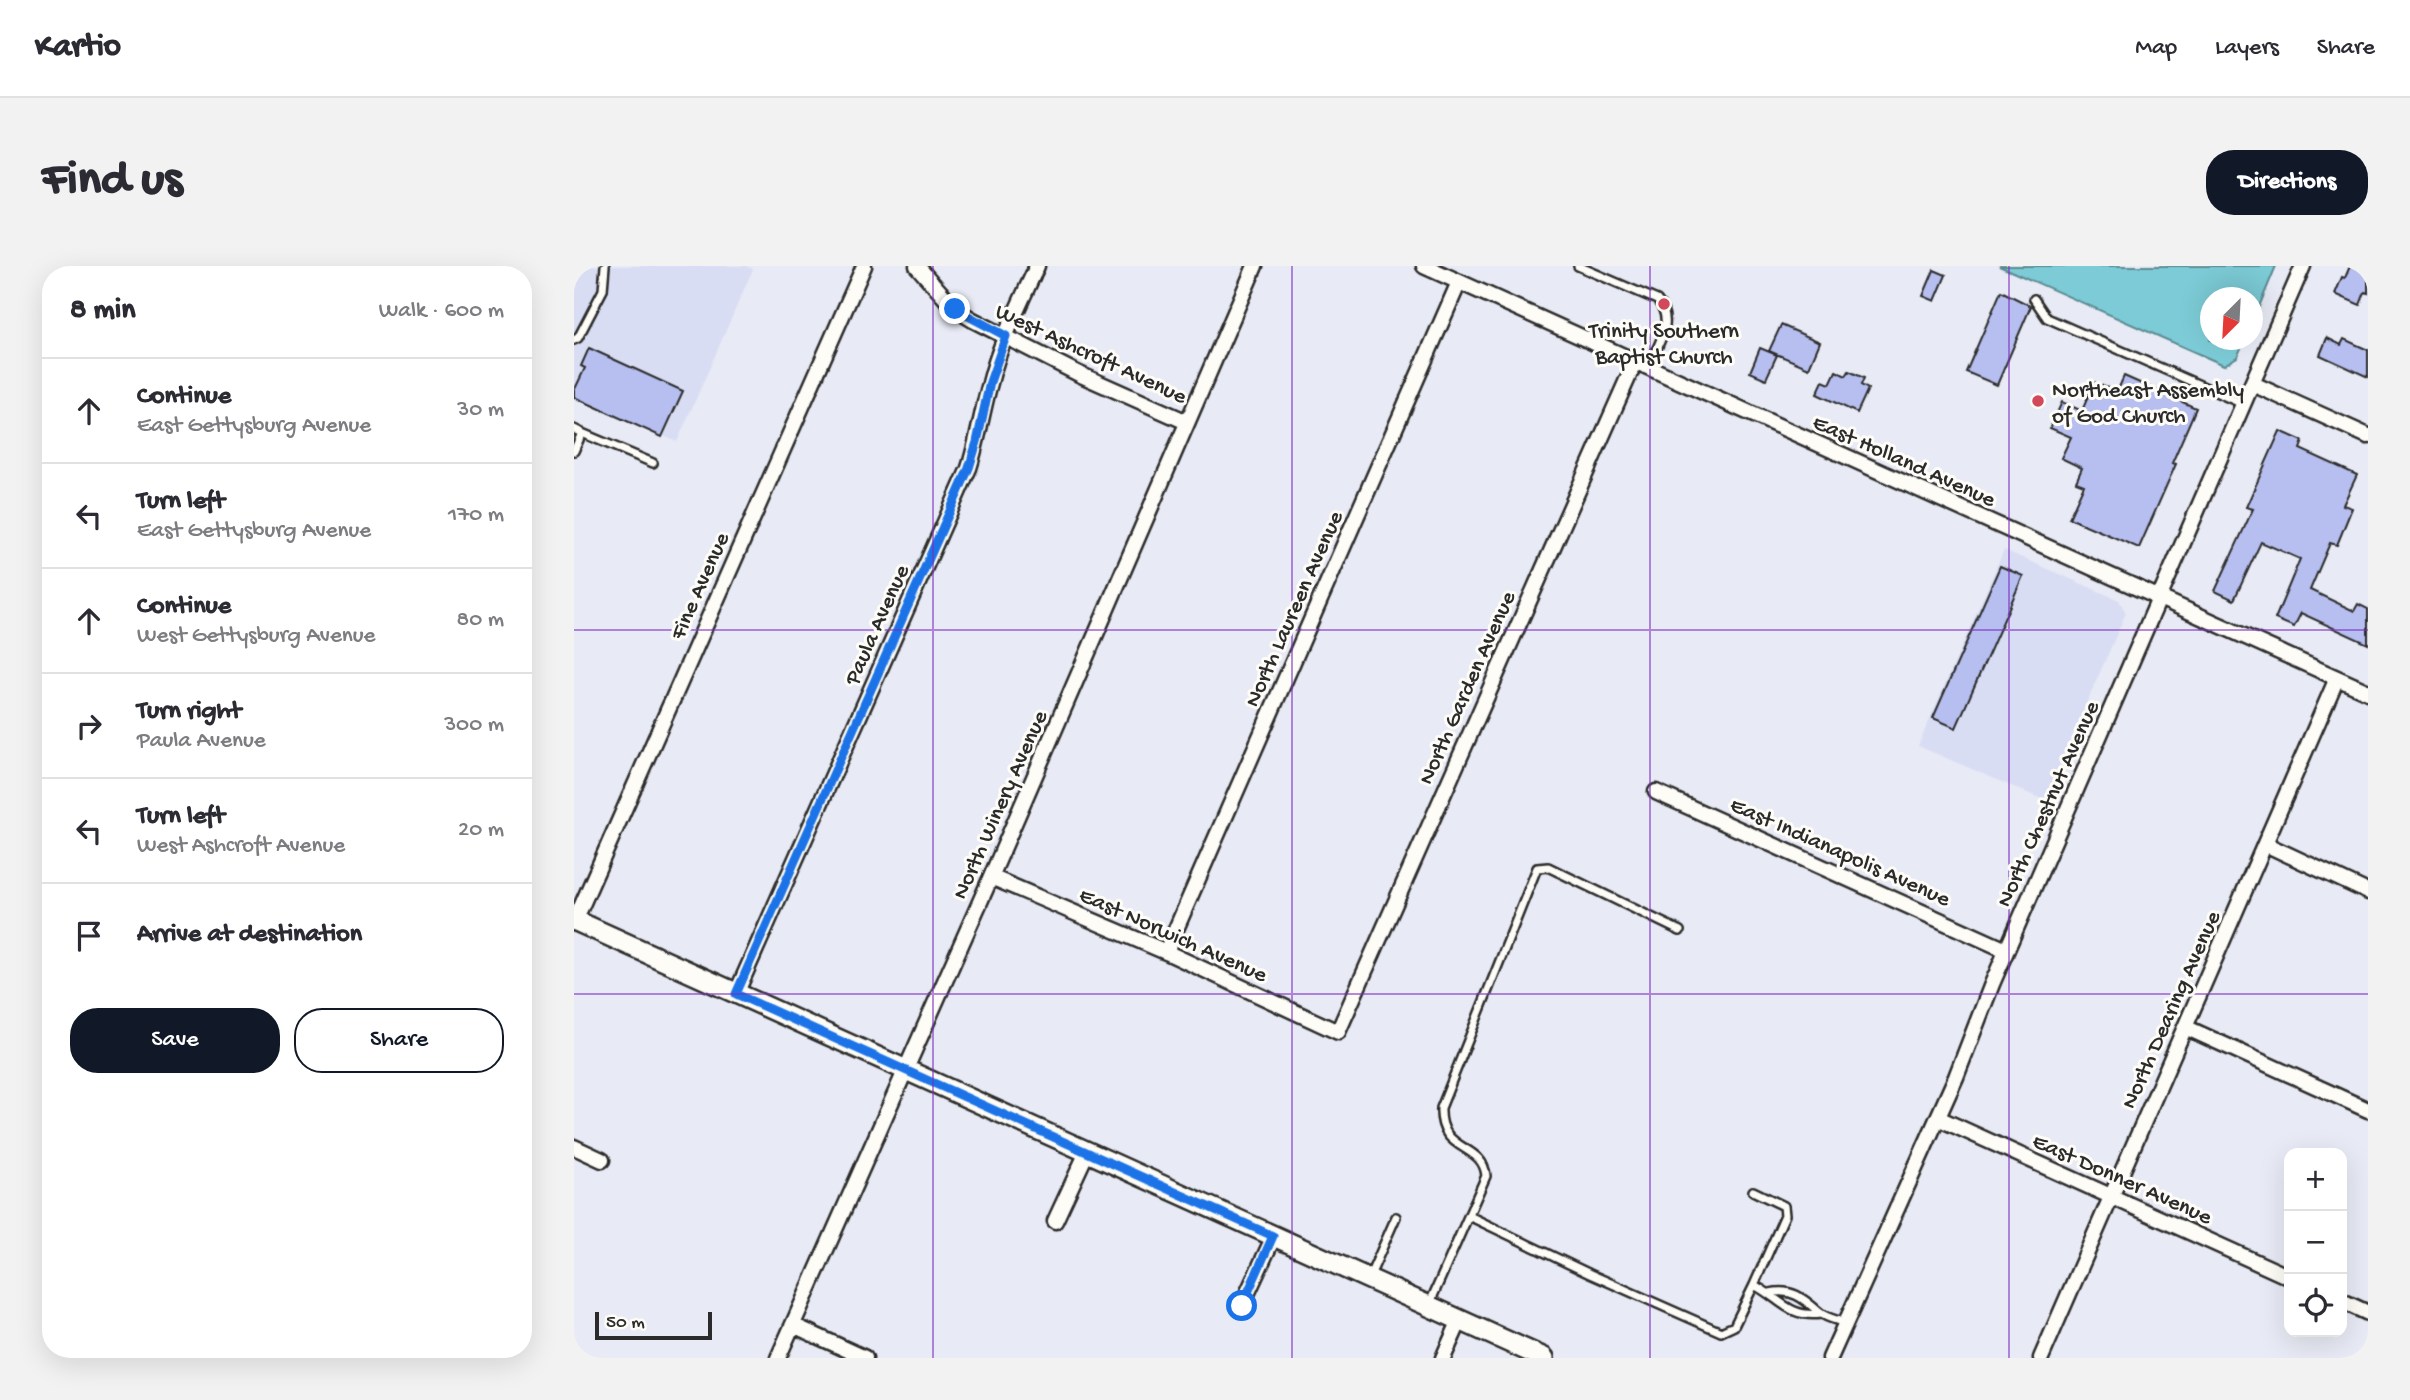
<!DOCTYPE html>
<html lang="en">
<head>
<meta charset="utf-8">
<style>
  :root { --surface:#fff; --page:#f2f2f3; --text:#2b2b33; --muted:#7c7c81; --line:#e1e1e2; --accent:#111827 }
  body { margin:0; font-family:"Gochi Hand",sans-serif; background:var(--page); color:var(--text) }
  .controls { position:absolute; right:21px; bottom:21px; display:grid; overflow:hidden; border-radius:14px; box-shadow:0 7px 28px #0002 }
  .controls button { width:63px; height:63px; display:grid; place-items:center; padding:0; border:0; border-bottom:2px solid var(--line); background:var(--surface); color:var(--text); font:35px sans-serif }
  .compass { position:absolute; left:1626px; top:21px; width:63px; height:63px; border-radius:50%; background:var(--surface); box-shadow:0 7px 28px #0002; rotate:204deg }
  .scale { position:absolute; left:21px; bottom:18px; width:117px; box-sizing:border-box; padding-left:7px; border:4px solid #2b2b2b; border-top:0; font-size:19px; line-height:24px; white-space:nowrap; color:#2b2b2b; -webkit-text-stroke:5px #fdfcf7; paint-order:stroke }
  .stop { position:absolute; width:21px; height:21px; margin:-16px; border:5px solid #1a73e8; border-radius:50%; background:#fff }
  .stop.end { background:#1a73e8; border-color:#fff; box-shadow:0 2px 7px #0008 }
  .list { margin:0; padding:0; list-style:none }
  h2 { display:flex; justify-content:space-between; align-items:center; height:91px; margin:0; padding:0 28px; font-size:30px }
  h2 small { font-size:23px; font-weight:400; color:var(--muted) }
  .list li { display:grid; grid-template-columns:46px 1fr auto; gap:21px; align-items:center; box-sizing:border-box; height:105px; padding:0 28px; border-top:2px solid var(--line) }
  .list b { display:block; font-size:26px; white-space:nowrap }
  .list p { margin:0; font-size:23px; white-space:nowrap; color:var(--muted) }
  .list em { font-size:23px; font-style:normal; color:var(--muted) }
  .actions { display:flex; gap:14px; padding:21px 28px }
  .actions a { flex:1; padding:16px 0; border:2px solid var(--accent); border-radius:28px; text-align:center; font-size:24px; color:var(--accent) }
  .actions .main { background:var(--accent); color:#fff }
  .icon { flex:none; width:38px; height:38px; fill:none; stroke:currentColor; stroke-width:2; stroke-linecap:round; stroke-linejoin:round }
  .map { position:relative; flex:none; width:1794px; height:1092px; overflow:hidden; border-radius:28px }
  header { display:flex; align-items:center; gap:42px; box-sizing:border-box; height:98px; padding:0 35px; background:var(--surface); border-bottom:2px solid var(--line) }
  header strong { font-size:33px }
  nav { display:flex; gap:38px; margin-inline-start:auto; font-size:24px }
  .intro { display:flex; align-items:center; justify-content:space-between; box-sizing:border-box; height:168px; padding:0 42px }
  h1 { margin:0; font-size:49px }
  .button { padding:18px 32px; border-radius:28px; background:var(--accent); color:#fff; font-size:24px; font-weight:700 }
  main { display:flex; gap:42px; padding:0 42px }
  aside { flex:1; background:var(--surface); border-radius:28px; box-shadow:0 7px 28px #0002 }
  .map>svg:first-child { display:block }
</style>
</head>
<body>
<header>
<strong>Kartio</strong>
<nav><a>Map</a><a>Layers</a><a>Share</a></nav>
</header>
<div class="intro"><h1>Find us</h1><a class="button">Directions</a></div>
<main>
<aside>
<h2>8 min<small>Walk · 600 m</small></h2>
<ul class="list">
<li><svg class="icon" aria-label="ahead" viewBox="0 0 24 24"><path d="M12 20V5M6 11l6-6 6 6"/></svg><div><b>Continue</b><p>East Gettysburg Avenue</p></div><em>30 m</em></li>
<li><svg class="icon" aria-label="left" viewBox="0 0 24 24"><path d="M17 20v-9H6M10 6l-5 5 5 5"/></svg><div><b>Turn left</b><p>East Gettysburg Avenue</p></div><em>170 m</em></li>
<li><svg class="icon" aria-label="ahead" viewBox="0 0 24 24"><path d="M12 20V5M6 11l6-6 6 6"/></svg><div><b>Continue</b><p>West Gettysburg Avenue</p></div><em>80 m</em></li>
<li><svg class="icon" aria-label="right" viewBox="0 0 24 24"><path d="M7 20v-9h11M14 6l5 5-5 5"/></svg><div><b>Turn right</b><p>Paula Avenue</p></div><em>300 m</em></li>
<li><svg class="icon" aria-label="left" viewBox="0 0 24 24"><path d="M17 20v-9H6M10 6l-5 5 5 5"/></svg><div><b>Turn left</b><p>West Ashcroft Avenue</p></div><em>20 m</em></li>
<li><svg class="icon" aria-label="arrive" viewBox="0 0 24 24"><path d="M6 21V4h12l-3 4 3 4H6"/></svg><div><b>Arrive at destination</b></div></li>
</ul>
<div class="actions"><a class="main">Save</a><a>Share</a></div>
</aside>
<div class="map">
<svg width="1794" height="1092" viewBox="0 0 1794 1092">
  <rect width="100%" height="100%" fill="#e8eaf5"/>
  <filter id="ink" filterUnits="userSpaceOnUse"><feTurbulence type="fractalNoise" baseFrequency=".0143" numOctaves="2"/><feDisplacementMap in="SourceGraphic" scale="14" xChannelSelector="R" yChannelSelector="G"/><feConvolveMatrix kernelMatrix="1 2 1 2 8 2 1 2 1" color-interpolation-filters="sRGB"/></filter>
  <g filter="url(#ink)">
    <path fill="#d9ddf4" d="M0 0H172L179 3 103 176 0 130Z
      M1430 284 1545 334 1552 347 1470 534 1344 480Z"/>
    <path fill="#7bcbd6" stroke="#5b8b92" stroke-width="2" d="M1425 0H1702L1679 55 1678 32H1636V74H1671L1663 91 1650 99Z"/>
    <path fill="#b6bff0" stroke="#2b2b2b" stroke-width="2" d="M1776 0H1794V27L1791 26 1786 39 1761 28 1768 11 1771 12Z
      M1360 4 1372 9 1361 35 1349 30Z
      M1427 25 1457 40 1423 119 1392 106Z
      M1207 59 1246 76 1235 102 1195 85Z
      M1753 72 1767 79 1770 73 1794 84V111L1746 89Z
      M15 82 109 125 88 171 0 131V125L11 102 7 100Z
      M1186 82 1203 89 1192 113 1176 106Z
      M1262 105 1272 110 1275 105 1290 112 1287 119 1294 123 1283 147 1243 128 1249 115 1256 118Z
      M1550 110 1622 142 1598 197 1602 198 1565 282 1495 252 1510 219 1502 216 1508 202 1487 192 1497 171 1476 162 1488 136 1508 145 1520 116 1543 126Z
      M1706 165 1729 175 1726 183 1783 209 1769 239 1778 242 1763 279 1756 277 1736 324 1780 345 1784 338 1794 343V378L1727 347 1720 361 1701 353 1726 293 1687 276 1660 334 1641 325 1679 243 1672 241Z
      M1426 300 1449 310 1382 462 1359 452Z"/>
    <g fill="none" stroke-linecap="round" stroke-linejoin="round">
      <defs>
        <path id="lane" d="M1004 0 1083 34C1102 56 1084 78 1074 101
          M1460 33 1473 52 1669 138
          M0 74 4 72 29 24 31 0
          M0 163 8 167 0 185
          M8 167 79 197
          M1179 925 1210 940 1211 949 1180 1019
          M895 950 1016 1008 1147 1066 1160 1060 1180 1019C1206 1032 1214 1052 1247 1048
          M795 1012 822 951
          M1196 1027C1218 1022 1229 1032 1245 1046 1252 1052 1263 1054 1271 1057
          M855 1039 912 910C909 876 865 888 867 842L963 602 974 601 1106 665"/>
        <path id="street" d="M343 0 381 43 399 54 505 108 613 156
          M850 0 1794 426
          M1679 118 1794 170
          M1082 526 1432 684
          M1691 578 1794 626
          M417 611 592 686 764 766 1061 96
          M0 657 290 0
          M592 686 885 16
          M162 728 395 202C404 174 408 145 416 117 426 76 446 38 463 0
          M1611 761 1794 844
          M1364 852 1715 1011
          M0 881 28 894
          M481 955 513 886
          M1768 1035 1794 1047
          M668 1039 700 970
          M219 1059 291 1092
          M204 1092 417 611 681 0
          M869 1092 886 1054
          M1256 1092 1382 811 1418 718 1729 0
          M1467 1092 1763 412"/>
        <path id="secondary" d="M0 654 970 1092"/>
      </defs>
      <use href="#lane" stroke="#2b2b2b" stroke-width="12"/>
      <use href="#street" stroke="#2b2b2b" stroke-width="19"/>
      <use href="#secondary" stroke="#2b2b2b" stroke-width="24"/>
      <use href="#lane" stroke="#fdfcf7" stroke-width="7"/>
      <use href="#street" stroke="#fdfcf7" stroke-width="14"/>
      <use href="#secondary" stroke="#fdfcf7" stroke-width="19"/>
    </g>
  </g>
  <g fill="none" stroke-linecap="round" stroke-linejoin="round" filter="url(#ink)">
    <path stroke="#1a73e8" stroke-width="9" d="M381 43 432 70 416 116 403 176 395 202 162 728 699 970 668 1040"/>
  </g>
  <path fill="none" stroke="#7b2cbf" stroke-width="2" stroke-opacity="0.55" d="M359 0V1092M718 0V1092M1076 0V1092M1435 0V1092M0 364H1794M0 728H1794"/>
  <g fill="#d1495b" stroke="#fdfcf7" stroke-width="2.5">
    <circle cx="1090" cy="38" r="7"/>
    <circle cx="1464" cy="135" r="7"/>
  </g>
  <g text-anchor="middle" stroke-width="6" stroke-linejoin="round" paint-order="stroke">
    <g font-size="23" fill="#2b2b2b" stroke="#fdfcf7">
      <text x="1090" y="71">Trinity Southern<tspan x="1090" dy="26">Baptist Church</tspan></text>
      <text x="1478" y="130" text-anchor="start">Northeast Assembly<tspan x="1478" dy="26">of God Church</tspan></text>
    </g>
    <g font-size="23" fill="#2b2b2b" stroke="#fdfcf7">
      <text transform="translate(518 86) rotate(25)" y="8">West Ashcroft Avenue</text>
      <text transform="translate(1331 193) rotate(24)" y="8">East Holland Avenue</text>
      <text transform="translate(124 319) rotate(-66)" y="8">Fine Avenue</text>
      <text transform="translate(718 342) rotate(-66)" y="8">North Laureen Avenue</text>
      <text transform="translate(301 358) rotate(-66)" y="8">Paula Avenue</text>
      <text transform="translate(891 421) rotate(-66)" y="8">North Garden Avenue</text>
      <text transform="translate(1472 537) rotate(-66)" y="8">North Chestnut Avenue</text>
      <text transform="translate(424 538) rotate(-66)" y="8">North Winery Avenue</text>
      <text transform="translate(1267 584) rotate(24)" y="8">East Indianapolis Avenue</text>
      <text transform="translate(600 667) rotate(24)" y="8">East Norwich Avenue</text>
      <text transform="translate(1595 743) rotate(-66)" y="8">North Dearing Avenue</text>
      <text transform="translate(1549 911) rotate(24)" y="8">East Donner Avenue</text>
    </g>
  </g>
</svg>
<div class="controls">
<button>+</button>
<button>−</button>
<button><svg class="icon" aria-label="locate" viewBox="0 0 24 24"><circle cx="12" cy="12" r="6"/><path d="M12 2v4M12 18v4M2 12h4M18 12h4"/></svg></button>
</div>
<svg class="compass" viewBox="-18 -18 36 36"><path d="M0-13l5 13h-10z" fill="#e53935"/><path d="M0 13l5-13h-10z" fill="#7c7c81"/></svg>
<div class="scale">50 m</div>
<div class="stop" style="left:668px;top:1040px"></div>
<div class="stop end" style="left:381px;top:43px"></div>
</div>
</main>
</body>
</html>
